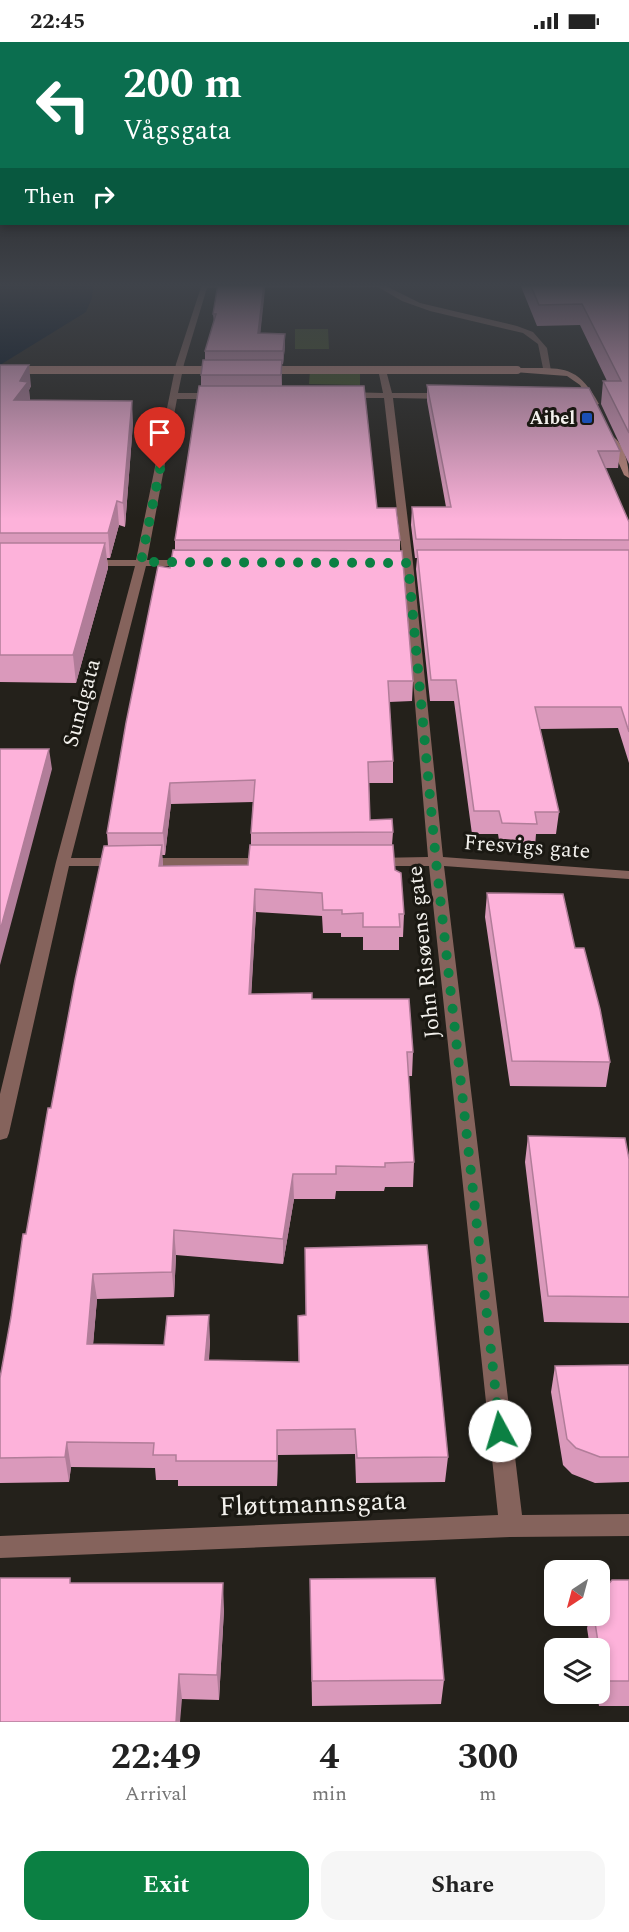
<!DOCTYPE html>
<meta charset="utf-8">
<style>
body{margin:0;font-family:Spectral,serif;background:#f6f6f6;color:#222;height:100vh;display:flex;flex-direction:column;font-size:22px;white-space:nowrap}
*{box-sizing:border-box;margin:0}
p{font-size:20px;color:#767676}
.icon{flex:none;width:33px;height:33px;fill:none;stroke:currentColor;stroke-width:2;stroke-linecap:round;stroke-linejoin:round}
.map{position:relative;height:1680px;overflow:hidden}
.sheet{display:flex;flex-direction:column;background:#fff;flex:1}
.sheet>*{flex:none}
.hud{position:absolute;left:0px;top:0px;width:630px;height:183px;box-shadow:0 3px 9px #0003;background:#0b6e4f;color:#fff;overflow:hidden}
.needle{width:39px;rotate:216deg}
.buttons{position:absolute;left:544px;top:1518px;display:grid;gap:12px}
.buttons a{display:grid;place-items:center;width:66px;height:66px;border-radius:12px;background:#fff;box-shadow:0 3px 9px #0003;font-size:30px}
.pin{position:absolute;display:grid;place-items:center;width:51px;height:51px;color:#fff;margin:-62px -26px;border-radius:50% 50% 50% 0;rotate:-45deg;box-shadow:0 0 6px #0007}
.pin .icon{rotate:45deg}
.me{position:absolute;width:66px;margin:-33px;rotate:354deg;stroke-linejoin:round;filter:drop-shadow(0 0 4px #0008)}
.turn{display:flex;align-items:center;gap:21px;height:126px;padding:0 24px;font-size:27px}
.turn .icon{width:78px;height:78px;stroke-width:2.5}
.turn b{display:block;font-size:42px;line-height:51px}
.then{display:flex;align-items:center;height:57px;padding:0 24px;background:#0003;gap:12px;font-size:22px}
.eta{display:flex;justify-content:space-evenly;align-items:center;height:102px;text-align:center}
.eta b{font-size:36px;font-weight:700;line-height:42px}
.cta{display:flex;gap:12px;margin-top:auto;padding:12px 24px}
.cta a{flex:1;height:69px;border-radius:18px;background:#0b8043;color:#fff;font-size:24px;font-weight:700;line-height:69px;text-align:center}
.cta a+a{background:#f6f6f6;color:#222}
.status{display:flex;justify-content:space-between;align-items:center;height:42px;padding:0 30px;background:#fff;direction:ltr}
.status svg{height:16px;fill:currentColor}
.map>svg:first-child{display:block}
.green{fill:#414f21}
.water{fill:#011020}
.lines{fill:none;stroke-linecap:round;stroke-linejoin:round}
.street{fill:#85635c;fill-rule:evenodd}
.secondary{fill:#be887d;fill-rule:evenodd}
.secondary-bridge{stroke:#be887d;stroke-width:8}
.wall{fill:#da99bb;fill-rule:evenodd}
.shaded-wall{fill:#b17d99}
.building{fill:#fdb2da;stroke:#b17d99;stroke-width:1.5}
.route{stroke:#0b8043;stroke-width:10;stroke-dasharray:0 18}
.transit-dot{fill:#1a4fb4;stroke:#1a1812;stroke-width:2}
.labels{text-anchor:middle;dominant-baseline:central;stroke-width:6;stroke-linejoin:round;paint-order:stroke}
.far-poi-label{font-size:18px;font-weight:bold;fill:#f3f1ed;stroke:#1a1812;text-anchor:end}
.street-label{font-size:22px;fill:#f3f1ed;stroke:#1a1812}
.near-street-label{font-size:27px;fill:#f3f1ed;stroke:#1a1812}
</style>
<div class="status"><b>22:45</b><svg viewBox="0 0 49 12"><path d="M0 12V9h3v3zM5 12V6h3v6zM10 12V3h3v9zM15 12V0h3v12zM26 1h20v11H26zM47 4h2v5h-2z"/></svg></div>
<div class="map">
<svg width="629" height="1680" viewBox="0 0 629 1680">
<rect width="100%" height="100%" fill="#24211b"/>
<!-- green -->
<path class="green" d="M295 287H328L329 307H295Z
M310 329H360V343L309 342Z"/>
<!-- water -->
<path class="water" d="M0 242H93L92 256 86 270 0 323Z"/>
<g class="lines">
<!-- street -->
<path class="street" d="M202 242H382L420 261 517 284 533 290 547 306 551 329 544 331 538 302 523 291 430 269 402 259 378 245 207 246 184 322 178 351H216L220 354 216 357H177L147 518H192L197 521 192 524H146L71 816H119L126 820 119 824H69L9 1091 7 1096 0 1098V1052L56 820 135 524H87L82 521 87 518H136L176 322Z
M383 330 387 332 392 351H447L451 354 447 357 393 356 413 521 443 815 629 829V837L444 824 522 1473 629 1472V1494L511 1495 0 1516V1494L498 1473 429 824H374L367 820 374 816 428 815 403 521 384 356H345L341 353 345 350 383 351 379 332Z
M143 816H266L273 820 266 824 138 823 136 820Z"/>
<!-- secondary -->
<path class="secondary" d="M517 326C560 327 576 320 599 362L592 364 580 343 567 334 514 330V326Z
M612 394C624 401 629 423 629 436L624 433 608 397Z"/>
<!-- secondary-bridge -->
<path class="secondary-bridge" d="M0 328H222
M264 328H517"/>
</g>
<!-- wall -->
<path class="wall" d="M218 242H265L260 291 285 292V304L283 322H282V344L377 466 400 498V509L413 639 412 659 389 660 393 719V741H369L370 778 393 790 392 803 395 828 404 872 403 895H399V908H363V895H341V891H323L322 874 256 870 251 952 312 957 413 1010 412 1034H408L414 1120 413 1145H385L384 1149H336L335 1157H294L283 1222 176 1213 174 1255 97 1257 93 1302 164 1303 210 1298 209 1318 448 1415 445 1440 356 1441 355 1412 278 1413 277 1444H178V1438H156L155 1426 71 1425 69 1440 0 1441V1336L26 1192 51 1066 108 804 107 791 175 508V498L201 344V333L205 318V309L214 280 213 272ZM253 760 251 791V803L248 823 163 824 162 813H165L171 762Z
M520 242H627L629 246V422L601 362 603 339H607L580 283 537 284Z
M0 323 31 344 29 348 30 358 133 381 125 485 119 483 110 516H107L108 526 76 641 0 640Z
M427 343 620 409 618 426H605L629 480V721L618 686 540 687 559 770 556 792H536L535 805 500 804 498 792H472L454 659H430L416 527 417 516H415L411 483 412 465H446L427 359Z
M487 851 575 906 610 1020 606 1045 510 1044 485 875Z
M528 1094 629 1117V1281L544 1280 525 1120Z
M629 1323V1440L595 1441 572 1432 563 1423 551 1350 555 1324Z
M310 1537 444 1638 441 1662 312 1664Z
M629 1538V1664H599L597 1652H600V1606H590L587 1586 590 1574H600Z
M71 1541 224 1567 219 1658 182 1657Z"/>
<!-- shaded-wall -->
<path class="shaded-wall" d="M264 242 265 248 259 304 258 291Z
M285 292V304L283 322V309Z
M282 318V334L281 349V333Z
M29 323 31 344 29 348 30 361 14 358 20 339Z
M132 359 133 381 125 485 123 461Z
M117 459 119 483 110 516 108 491Z
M105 501 108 526 76 641 73 613Z
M49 707 52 727 0 923V889Z
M170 741 171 762 165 813 163 791Z
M162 803 163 826 159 824Z
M255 847 256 870 250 976 249 952Z
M293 1132 294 1157 283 1222V1197Z
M174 1188 176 1213 174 1255 172 1230Z
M93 1232 97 1257 91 1327 87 1302Z
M209 1273 210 1298 207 1344 205 1318Z
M277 1388 278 1413 277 1444Z
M67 1400 71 1425 69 1440 65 1415Z
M223 1541 224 1567 219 1658 217 1633Z
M179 1632 182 1657 180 1680H176Z"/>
<!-- building -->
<path class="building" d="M218 242H264L258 291 285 292 283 309H205L216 272H213Z
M530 242H627L629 246V391L603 339H621L582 262 539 263Z
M203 318H282L281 333H201Z
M0 323H29L20 339 28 340 14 358 132 359 123 461 117 459 108 491H0Z
M427 343 589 346 620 409H598L629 480V498L416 497 412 465H451Z
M199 344H364L377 466H396L400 498H175Z
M0 501H105L73 613H0Z
M173 508 402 509 413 639H388L393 719 368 720 370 778 392 777 393 790 251 791 255 738 170 741 163 791H107L126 681 158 524 170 526Z
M417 508H629V690L621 665H535L559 770H535L537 782 502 781 499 769H474L456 638H431Z
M0 707H49L0 889Z
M162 803 159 824 248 823 250 803H393L395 828 401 831 404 872H399L400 885H363V871L342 872V868H323L322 851 255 847 249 952 312 951V957H409L413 1010H407L414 1120 385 1121V1125L336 1124V1132H293L283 1197 174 1188 172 1230 93 1232 87 1302 164 1303 167 1274 209 1273 205 1318 299 1320 298 1274 306 1273 305 1206 427 1203 448 1415 357 1416 355 1387 277 1388V1419H176V1413H153L154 1401 67 1400 65 1415 0 1416V1336L11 1275 23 1192H26L48 1066H51L75 938 104 804Z
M487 851 563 852 575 906H584L600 967 610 1020 512 1019Z
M528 1094 625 1096 629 1117V1255L548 1254Z
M629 1323V1415H600L576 1406 567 1397 555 1324Z
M0 1536H70V1541H223L217 1633 179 1632 176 1680H0Z
M435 1536 444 1638 312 1639 310 1537Z
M612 1538H629V1639H604L594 1574H600V1552Z"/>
<!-- sky -->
<linearGradient id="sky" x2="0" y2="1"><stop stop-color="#14120f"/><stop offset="0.51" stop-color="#3f434a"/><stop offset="1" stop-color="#3f434a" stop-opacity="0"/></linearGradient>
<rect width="629" height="477" fill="url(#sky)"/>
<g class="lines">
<!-- route -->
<path class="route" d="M160 427 141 520 408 521 436 819 500 1389"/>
</g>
<!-- markers -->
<rect class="transit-dot" x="581" y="370" width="12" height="12" rx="3"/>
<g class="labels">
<!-- far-poi labels -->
<g class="far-poi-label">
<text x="575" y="376">Aibel</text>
</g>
<!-- street labels -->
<g class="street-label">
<text transform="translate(82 661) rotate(-75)">Sundgata</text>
<text transform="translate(527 805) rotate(4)">Fresvigs gate</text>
<text transform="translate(424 910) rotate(-96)">John Risøens gate</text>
</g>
<!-- near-street labels -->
<g class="near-street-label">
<text transform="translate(313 1462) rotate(-2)">Fløttmannsgata</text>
</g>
</g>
</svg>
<div class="buttons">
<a><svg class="needle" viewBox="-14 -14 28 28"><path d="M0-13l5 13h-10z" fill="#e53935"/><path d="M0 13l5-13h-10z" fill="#767676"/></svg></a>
<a><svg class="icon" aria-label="layers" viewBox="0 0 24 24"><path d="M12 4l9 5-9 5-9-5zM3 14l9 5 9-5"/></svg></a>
</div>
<div class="pin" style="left:160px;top:427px;background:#d93025"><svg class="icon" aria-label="arrive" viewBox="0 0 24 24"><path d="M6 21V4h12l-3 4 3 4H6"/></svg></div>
<svg class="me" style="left:500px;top:1389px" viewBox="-20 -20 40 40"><circle r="19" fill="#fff"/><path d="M0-13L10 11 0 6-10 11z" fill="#0b8043"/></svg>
<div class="hud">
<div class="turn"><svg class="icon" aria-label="left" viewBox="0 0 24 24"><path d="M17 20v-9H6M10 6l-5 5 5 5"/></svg><div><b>200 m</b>Vågsgata</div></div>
<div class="then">Then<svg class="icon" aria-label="right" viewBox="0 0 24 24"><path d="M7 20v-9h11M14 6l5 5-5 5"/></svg></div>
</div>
</div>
<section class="sheet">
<div class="eta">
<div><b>22:49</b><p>Arrival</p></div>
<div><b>4</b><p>min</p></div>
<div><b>300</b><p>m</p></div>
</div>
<div class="cta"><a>Exit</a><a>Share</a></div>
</section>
